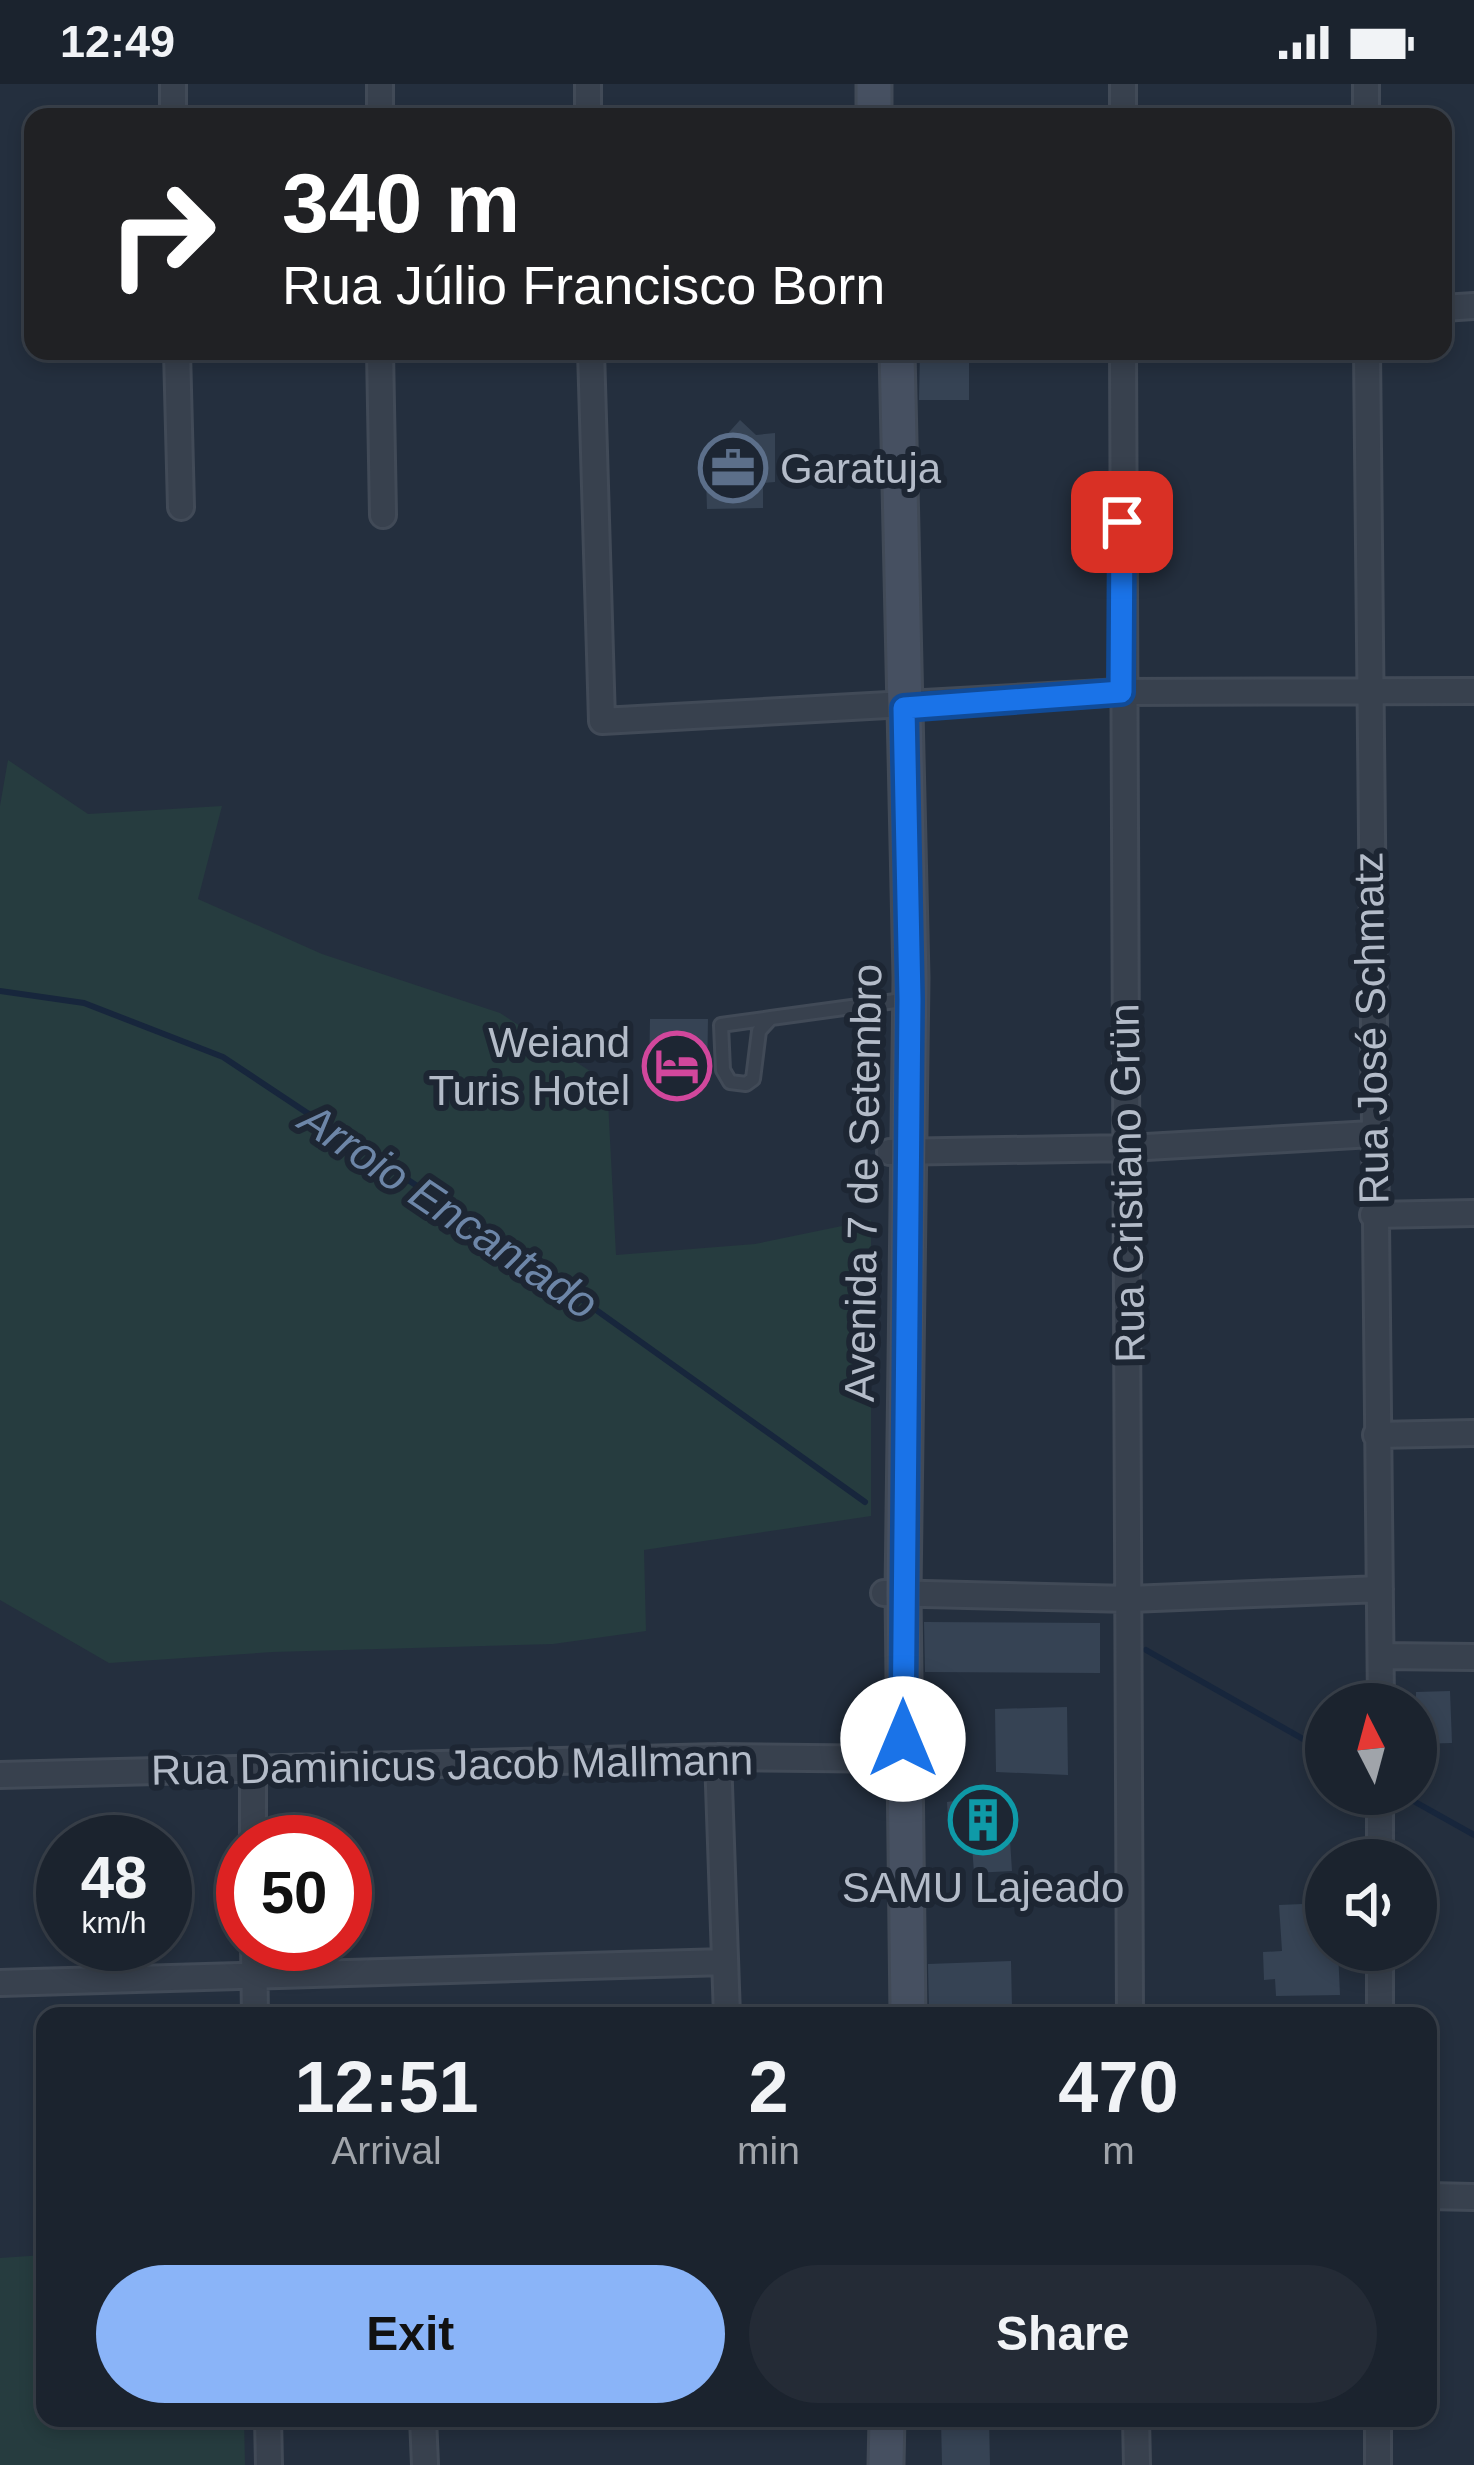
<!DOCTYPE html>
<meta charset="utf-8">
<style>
body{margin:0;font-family:Arial,sans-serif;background:#242b36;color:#f1f3f6;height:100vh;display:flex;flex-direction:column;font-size:45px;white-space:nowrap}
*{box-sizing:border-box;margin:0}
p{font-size:39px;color:#a0a4aa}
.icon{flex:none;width:66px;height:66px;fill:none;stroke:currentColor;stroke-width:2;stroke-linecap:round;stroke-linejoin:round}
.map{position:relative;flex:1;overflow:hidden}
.panel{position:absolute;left:36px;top:1923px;width:1401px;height:420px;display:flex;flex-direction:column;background:#1b232e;border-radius:24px;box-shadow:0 6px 18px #0003,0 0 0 3px #39404a}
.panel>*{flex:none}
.banner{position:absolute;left:24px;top:24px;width:1428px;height:252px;border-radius:24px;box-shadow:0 6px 18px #0003,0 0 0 3px #39404a;background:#202124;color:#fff;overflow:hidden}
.needle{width:78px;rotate:354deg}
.tools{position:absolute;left:1305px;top:1599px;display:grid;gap:24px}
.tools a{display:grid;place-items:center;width:132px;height:132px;border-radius:50%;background:#1b232e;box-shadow:0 6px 18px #0003,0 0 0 3px #39404a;font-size:60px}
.speed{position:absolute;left:36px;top:1731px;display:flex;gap:24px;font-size:60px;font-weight:700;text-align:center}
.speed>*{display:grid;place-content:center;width:156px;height:156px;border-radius:50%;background:#1b232e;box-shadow:0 6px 18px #0003,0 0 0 3px #39404a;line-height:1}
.speed small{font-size:30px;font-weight:400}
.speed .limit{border:18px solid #d22;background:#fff;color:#111}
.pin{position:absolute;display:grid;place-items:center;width:102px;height:102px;color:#fff;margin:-51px;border-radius:24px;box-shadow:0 6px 18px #0006}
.me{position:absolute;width:132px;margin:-66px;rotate:0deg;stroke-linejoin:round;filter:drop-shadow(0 0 9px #0008)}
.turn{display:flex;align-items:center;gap:42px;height:252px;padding:0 60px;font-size:54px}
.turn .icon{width:156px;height:156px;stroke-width:2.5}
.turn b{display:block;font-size:84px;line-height:102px}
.eta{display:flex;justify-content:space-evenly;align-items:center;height:204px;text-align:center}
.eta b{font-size:72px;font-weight:800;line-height:84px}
.button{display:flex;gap:24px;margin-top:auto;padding:24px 60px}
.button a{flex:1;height:138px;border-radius:72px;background:#8ab4f8;color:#111;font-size:48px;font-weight:800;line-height:138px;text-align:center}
.button a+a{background:#242b36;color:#f1f3f6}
.status{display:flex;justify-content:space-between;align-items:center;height:84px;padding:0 60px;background:#1b232e;direction:ltr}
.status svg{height:33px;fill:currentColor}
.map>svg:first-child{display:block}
.green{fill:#263c3f}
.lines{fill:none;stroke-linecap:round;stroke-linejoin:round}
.stream{stroke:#17263c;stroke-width:6}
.building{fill:#364354}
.service-casing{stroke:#414a57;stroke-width:18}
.minor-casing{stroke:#414a57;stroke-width:30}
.secondary-casing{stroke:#414a57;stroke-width:39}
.service{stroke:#38414e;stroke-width:12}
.minor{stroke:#38414e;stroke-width:24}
.secondary{stroke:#465061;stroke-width:33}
.route-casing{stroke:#114b97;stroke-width:30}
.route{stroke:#1a73e8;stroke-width:21}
.labels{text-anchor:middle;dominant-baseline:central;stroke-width:12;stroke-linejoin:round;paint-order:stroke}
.poi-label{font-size:42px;fill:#b4bcc9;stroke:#1d2633;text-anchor:start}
.street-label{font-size:42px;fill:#b4bcc9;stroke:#1d2633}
.water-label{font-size:45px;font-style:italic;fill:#6d86a8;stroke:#1d2633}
</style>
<div class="status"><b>12:49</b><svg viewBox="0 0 49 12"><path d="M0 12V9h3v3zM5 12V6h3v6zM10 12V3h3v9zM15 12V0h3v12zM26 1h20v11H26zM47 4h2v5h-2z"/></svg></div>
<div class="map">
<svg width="1474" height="2381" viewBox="0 0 1474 2381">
<rect width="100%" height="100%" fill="#242f3e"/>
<!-- green -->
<path class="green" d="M8 676 88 730 222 722 198 815 322 870 500 929 607 998 616 1171 755 1160 871 1136V1432L644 1466 646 1547 553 1560 273 1568 109 1579 0 1516V722Z
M45 2171V2334H244L245 2381H0V2174Z"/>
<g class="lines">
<!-- stream -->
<path class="stream" d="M0 907 84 919 223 973 494 1153 865 1418
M1146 1566 1326 1668
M1401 1710 1474 1751"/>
</g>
<!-- building -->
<path class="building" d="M920 267H969V316H919Z
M740 336 756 351 775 349V398L763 399V424L707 425 706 394 744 392 714 365Z
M650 935H708L707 995H649Z
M924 1538 1100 1539V1589L925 1588Z
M1450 1607 1452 1659 1416 1660V1608Z
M1067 1623 1068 1691 996 1688 995 1625Z
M1007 1709 1012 1787 974 1789 972 1761 959 1762 957 1735 948 1736 947 1718Z
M1326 1819V1866H1338L1340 1911 1276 1912 1275 1895 1264 1896 1263 1868 1282 1867 1279 1821Z
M1011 1877 1012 1924 929 1928 928 1880Z
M989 2335 990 2381H942L941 2336Z"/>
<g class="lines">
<defs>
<path id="service" d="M771 934 721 941 723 986 730 998 746 1000 753 995 759 947 771 934 910 915"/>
<path id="minor" d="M173 0V33
M588 0V33
M1123 0V33
M1366 0V33
M380 33V0
M1443 224 1474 222
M177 267 181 423
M380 267 383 431
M591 267 602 637 1121 608 1474 607
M1123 267 1130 1932
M1367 267 1381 1620
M890 1068 1129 1064 1372 1050
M1373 1131 1474 1129
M1376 1351 1474 1349
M884 1509 1130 1515 1380 1505
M1381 1572 1474 1573
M718 1673 727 1932
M253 1686V1758
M0 1691 718 1673 903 1675
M1380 1776V1710
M254 1860 255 1932
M0 1899 725 1878
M1380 1932V1866
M1428 2112 1474 2113
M268 2334 269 2381
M423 2334 425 2381
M1136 2334 1137 2381
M1378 2334V2381"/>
<path id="secondary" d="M874 0V33
M897 267 911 894 903 1509 908 1932
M886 2381 887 2334"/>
</defs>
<!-- service casing -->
<use href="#service" class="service-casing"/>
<!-- minor casing -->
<use href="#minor" class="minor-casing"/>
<!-- secondary casing -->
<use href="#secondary" class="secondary-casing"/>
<!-- service -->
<use href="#service" class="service"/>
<!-- minor -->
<use href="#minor" class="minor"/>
<!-- secondary -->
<use href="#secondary" class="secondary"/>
</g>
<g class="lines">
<defs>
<path id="route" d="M903 1655 910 915 904 624 1121 608 1122 438"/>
</defs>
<!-- route casing -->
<use href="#route" class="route-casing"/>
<!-- route -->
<use href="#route" class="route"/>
</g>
<!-- icons -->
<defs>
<symbol id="office-ring" viewBox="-11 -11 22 22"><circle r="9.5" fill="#1d2633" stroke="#5c6f8a" stroke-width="1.5"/><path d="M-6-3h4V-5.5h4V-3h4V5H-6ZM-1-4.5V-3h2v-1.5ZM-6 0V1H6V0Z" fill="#5c6f8a"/></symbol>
<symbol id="hotel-ring" viewBox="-11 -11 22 22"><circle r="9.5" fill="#1d2633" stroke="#d1479c" stroke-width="1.5"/><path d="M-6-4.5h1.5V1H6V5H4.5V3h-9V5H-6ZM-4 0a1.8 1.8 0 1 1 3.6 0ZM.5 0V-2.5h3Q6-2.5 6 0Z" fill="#d1479c"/></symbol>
<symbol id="building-ring" viewBox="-11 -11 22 22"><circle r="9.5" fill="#1d2633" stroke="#0f9aa8" stroke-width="1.5"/><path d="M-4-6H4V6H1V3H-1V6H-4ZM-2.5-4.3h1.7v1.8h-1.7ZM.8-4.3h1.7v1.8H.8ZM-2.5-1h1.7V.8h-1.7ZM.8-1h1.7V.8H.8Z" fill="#0f9aa8"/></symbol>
</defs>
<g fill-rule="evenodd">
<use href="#office-ring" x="695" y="346" width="76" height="76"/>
<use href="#hotel-ring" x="639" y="944" width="76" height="76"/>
<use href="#building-ring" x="945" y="1698" width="76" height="76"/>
</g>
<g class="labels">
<!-- poi labels -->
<g class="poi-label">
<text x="780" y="384">Garatuja</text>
<text x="630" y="958" text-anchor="end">Weiand<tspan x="630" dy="48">Turis Hotel</tspan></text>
<text x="983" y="1803" text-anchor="middle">SAMU Lajeado</text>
</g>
<!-- street labels -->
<g class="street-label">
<text transform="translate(1371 944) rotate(-91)">Rua José Schmatz</text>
<text transform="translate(863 1099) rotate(-89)">Avenida 7 de Setembro</text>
<text transform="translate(1127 1099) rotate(-91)">Rua Cristiano Grün</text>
<text transform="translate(452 1681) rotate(-1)">Rua Daminicus Jacob Mallmann</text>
</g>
<!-- water labels -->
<g class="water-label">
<text transform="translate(449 1127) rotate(34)">Arroio Encantado</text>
</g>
</g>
</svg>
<div class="tools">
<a><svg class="needle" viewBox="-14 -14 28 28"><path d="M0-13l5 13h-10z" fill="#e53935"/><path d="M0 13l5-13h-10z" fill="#a0a4aa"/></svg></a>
<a><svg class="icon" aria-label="sound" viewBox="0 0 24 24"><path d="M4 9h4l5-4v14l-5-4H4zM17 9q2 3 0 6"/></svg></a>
</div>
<div class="speed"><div>48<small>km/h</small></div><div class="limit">50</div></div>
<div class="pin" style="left:1122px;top:438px;background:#d93025"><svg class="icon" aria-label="arrive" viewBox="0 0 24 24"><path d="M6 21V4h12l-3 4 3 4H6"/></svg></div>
<svg class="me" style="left:903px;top:1655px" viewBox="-20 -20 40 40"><circle r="19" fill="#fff"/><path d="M0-13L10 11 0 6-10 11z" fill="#1a73e8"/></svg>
<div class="banner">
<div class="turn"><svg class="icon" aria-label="right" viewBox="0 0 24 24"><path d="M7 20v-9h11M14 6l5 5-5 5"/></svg><div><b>340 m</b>Rua Júlio Francisco Born</div></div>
</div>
<section class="panel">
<div class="eta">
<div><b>12:51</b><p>Arrival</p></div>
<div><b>2</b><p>min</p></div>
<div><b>470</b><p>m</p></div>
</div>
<div class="button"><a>Exit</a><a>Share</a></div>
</section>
</div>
